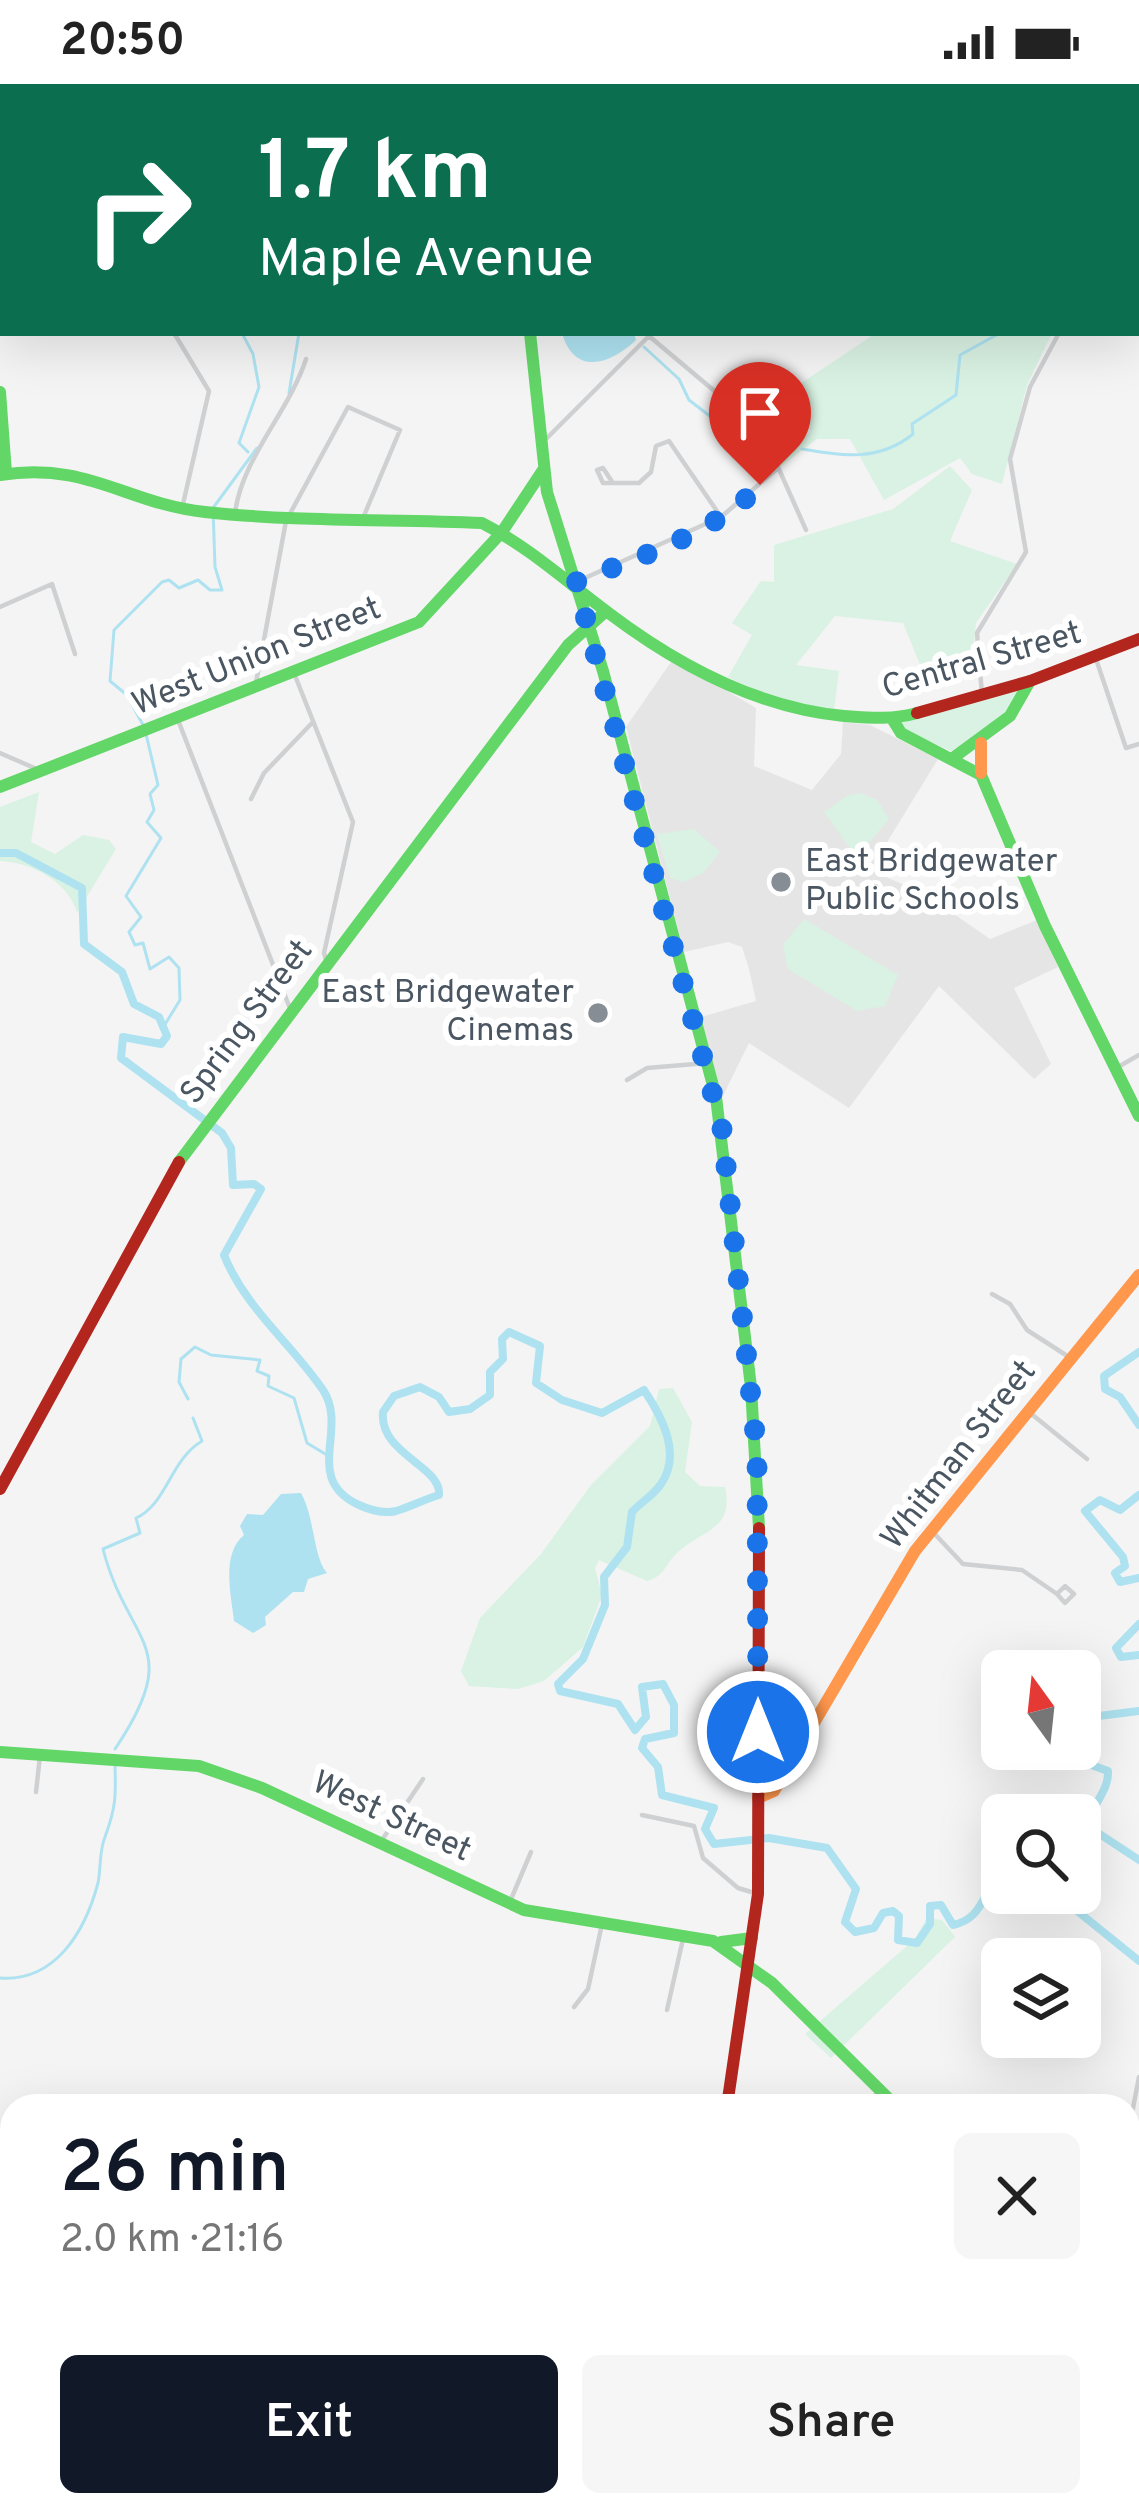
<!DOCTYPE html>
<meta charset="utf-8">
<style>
body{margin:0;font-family:Overpass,sans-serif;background:#f6f6f6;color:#222;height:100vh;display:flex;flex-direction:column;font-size:45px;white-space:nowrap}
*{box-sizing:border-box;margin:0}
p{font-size:39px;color:#767676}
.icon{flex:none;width:66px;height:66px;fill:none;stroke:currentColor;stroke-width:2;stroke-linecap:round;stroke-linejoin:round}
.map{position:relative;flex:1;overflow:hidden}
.details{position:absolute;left:0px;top:2010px;width:1140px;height:423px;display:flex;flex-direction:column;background:#fff;border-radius:36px 36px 0 0;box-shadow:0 12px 48px #0002}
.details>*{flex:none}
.top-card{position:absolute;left:0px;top:0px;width:1140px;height:252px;box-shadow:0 12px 48px #0002;background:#0b6e4f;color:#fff;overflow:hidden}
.needle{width:78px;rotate:345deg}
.fabs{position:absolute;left:981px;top:1566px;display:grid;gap:24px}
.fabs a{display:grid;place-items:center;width:120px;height:120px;border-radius:18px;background:#fff;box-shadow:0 12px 48px #0002;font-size:60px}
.pin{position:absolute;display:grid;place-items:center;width:102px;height:102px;color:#fff;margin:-123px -51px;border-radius:50% 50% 50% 0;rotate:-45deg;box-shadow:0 0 12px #0007}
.pin .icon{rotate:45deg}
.me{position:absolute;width:132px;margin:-66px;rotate:0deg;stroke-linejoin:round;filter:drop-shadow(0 0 9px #0008)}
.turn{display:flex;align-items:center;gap:42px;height:252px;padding:0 60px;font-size:54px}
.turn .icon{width:156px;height:156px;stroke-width:2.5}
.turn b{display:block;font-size:84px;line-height:102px}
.round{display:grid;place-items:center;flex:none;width:126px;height:126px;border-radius:18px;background:#f6f6f6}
.head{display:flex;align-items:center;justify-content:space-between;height:204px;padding:0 60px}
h1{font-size:72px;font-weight:600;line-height:90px;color:#111827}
.primary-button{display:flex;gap:24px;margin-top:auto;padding:24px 60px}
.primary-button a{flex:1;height:138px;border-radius:18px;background:#111827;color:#fff;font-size:48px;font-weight:600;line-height:138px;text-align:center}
.primary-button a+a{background:#f6f6f6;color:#222}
.status{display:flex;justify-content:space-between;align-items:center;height:84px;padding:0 60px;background:#fff;direction:ltr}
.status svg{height:33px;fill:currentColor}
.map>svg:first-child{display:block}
.education{fill:#e6e5e6}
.green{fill:#d9f2e3}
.water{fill:#aee2f0}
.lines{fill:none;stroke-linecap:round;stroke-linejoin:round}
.stream{stroke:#aee2f0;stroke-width:3}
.river{stroke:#aee2f0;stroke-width:8}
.street{stroke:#ced0d2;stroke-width:4.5}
.fast{stroke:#63d668;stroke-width:12}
.slow{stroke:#ff974d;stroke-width:12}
.jam{stroke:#b3261e;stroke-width:12}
.route{stroke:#1a73e8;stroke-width:21;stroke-dasharray:0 37.8}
.poi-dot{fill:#868d94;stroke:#fff;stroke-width:4.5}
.labels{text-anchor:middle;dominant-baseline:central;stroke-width:12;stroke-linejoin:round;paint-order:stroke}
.street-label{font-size:33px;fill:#4a5661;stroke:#fff}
.poi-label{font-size:33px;fill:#4a5661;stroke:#fff;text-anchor:start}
</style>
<div class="status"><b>20:50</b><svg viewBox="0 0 49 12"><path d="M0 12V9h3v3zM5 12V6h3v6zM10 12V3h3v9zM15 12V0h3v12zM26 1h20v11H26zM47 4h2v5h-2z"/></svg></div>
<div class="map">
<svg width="1139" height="2432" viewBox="0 0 1139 2432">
<rect width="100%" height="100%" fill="#f4f4f4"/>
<!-- education -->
<path class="education" d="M673 575 756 624 754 682 812 706 841 670 843 638 870 641 938 675 870 786 925 810 990 855 1037 836 1058 883 1014 904 1051 980 1034 995 939 902 849 1024 749 959 722 1014 701 933 756 917 749 885 742 863 728 858 684 868 626 643Z"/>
<!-- green -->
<path class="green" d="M876 249H1052L1027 301 1002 400 972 390 960 374 884 416 850 355H817L780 383 778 376 810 348 800 300Z
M950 382 972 406 950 457 1017 480 976 539 972 577 923 588 903 539 835 532 796 581 839 587 834 626 781 618 728 593 752 551 732 539 761 497 774 498V461L893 425Z
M1019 603 1024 610 977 659 956 669 901 645 902 637Z
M39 708 31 758 55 770 83 751 109 756 116 765 77 829C69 798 31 778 0 777V723Z
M861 709 877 716 889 735 862 767H852L824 728 847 712Z
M694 745 720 768 703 789 683 798 670 794 657 750Z
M804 835 898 891 885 922 857 927 788 885 783 861Z
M673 1304 692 1338 685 1388 700 1402 725 1403C735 1448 699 1446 676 1470 664 1482 665 1492 647 1497L599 1476 595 1484 602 1511 583 1563 544 1597 518 1605 469 1602 461 1587 480 1534 541 1470 591 1401 650 1342 659 1305Z
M927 1834 942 1836 955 1853 831 1974 805 1950 914 1856Z"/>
<!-- water -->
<path class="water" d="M562 249H634L636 256C610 281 574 292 562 249Z
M301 1409C315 1434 313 1473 327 1489L308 1495 304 1508H293L265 1533 266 1541 253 1549 234 1537C231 1510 221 1470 244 1451L240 1442 247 1430 263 1431 281 1410Z"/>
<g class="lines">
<!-- stream -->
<path class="stream" d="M29 0 30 3
M1137 209H1139
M242 249 253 270 259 303 239 359 248 368
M644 263 679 295 689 316 724 343 733 372 747 376
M289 309 299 249
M802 365C841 372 879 378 913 350L912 340 956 311 960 271 1000 249
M143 641 127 611 110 597 114 546 162 498 169 496 179 504 198 496 210 506H222L215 483 213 424 257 364
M146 650 158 701 150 710 154 726 147 738 161 754 126 812 141 833 129 848 135 861 143 859 150 885 169 873 179 884 180 916 164 942
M188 1315 179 1298 181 1275 195 1263 211 1271 260 1276 257 1287 269 1292 268 1302 294 1314 307 1359 327 1371
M115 1665C186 1560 128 1562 103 1465L140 1449 136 1434C167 1420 170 1376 202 1357L193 1334
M0 1894C55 1898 85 1848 98 1799 101 1785 99 1767 105 1753 116 1723 116 1713 115 1680"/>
<!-- river -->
<path class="river" d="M0 769H16L82 804 84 860 122 888 134 920 159 933 167 952 161 960 123 953 121 974 222 1049 231 1064 233 1101 254 1100 261 1105 224 1171C245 1224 292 1260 323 1306 349 1345 302 1395 359 1421 370 1426 384 1430 396 1427 410 1423 425 1415 439 1411 442 1382 379 1370 383 1328L394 1312 420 1303 439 1313 449 1328 470 1325 490 1311V1288L503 1275 502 1255 509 1248 540 1262 536 1299 562 1316 602 1329 644 1306C662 1333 682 1370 661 1400 653 1412 641 1418 632 1428L627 1463 604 1493 605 1521 583 1575 558 1600 560 1607 618 1620 635 1646 646 1633 642 1603 663 1600 674 1621V1649L645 1655 642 1664 658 1683 662 1711 714 1724 705 1745 714 1760 769 1754 827 1764 856 1805 845 1838 855 1848 874 1844 883 1829 893 1827 899 1832 898 1856 917 1859 930 1840V1822L941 1821 953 1841C971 1837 978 1827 986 1811L1002 1807
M1139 1268 1104 1292 1105 1305 1120 1313 1139 1341
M1139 1411 1120 1426 1100 1416 1085 1427 1123 1473 1125 1482 1115 1489 1120 1498 1139 1494
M1139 1540 1116 1564 1121 1573 1139 1571
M1080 1641 1091 1633 1139 1627
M1079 1665 1089 1680 1108 1687C1109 1709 1089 1722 1089 1743L1139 1776
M1008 1809H1030
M1055 1809 1139 1877"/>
<!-- street -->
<path class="street" d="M484 0 486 3
M385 3 388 0
M586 3V0
M867 3 870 0
M1137 12H1139
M1137 77H1139
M0 155H3
M174 249 209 307 183 420
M649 252 762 347 806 446
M541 360 652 249
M613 399 603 384 597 386 603 399H639L651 388 656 362 669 357 721 433
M235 429C242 374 289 328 306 275
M576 498 721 433 778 384
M0 523 52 500 75 570
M1096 575 1126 664 1139 660
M294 589 353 738 324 869 327 879
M255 604 286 437 348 323 400 346 363 434
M982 611 977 549 1026 468 1010 375 1030 303 1059 249
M178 636 291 927
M0 669 39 686
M251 715 264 689 312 639
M1118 983 1139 971
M627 996 647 984 707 979
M992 1210 1010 1220 1027 1246 1072 1275
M1029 1328 1087 1375
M931 1446 963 1480 1022 1486 1057 1510 1065 1502 1074 1510 1065 1519 1057 1510
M36 1708 40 1672
M642 1731 694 1742 703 1774 738 1804 758 1810
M380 1759 423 1695
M509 1820 531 1768
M574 1923 588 1905 602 1840
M667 1926 683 1855
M588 2022 604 2017 621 2022
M866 2022 878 2008
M1129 2049 1139 2059
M1128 2050 1139 1993
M0 2364 12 2371
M0 2380 12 2373
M279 2421 285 2432
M1067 2432 1068 2421
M1135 2432 1139 2394"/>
<!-- fast -->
<path class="fast" d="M506 0 507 3
M530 249 547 408 603 587 716 1013 751 1303 759 1444
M0 308 6 389
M0 391C88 377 127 420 205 428 296 438 391 435 482 439 529 463 568 499 610 530 679 582 759 624 844 632 871 634 892 636 917 629
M893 636 901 649 981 691 1045 842 1139 1032
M953 674 1010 632 1030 597
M0 703 419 538 502 448 543 386
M179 1078 568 561 605 528
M0 1668 199 1682 262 1704 524 1826 713 1857 772 1899 896 2022
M721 1858 752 1854
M1128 2228 1139 2245"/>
<!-- slow -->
<path class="slow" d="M981 659V689
M758 1714 774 1707 915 1467 1139 1191"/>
<!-- jam -->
<path class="jam" d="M917 629 1030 597 1139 555
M0 1405 179 1078
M727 2022 758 1810 759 1444
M652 2432 654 2421"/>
</g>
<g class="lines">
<!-- route -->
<path class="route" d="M758 1648 757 1368 722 1045 576 498C638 473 713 451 760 401"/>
</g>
<!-- markers -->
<g class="poi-dot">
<circle cx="781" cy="798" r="12"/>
<circle cx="598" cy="929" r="12"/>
</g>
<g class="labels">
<!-- street labels -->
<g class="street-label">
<text transform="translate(257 574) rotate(-22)">West Union Street</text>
<text transform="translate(982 578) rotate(-16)">Central Street</text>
<text transform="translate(248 939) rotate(-53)">Spring Street</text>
<text transform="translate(960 1372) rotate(-52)">Whitman Street</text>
<text transform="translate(391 1734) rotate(25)">West Street</text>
</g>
<!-- poi labels -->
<g class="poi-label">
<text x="805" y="779">East Bridgewater<tspan x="805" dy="38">Public Schools</tspan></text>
<text x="574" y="910" text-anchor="end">East Bridgewater<tspan x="574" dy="38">Cinemas</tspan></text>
</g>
</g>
</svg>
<div class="fabs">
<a><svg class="needle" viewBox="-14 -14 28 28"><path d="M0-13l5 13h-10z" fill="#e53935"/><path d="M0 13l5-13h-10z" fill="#767676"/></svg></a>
<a><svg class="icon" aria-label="search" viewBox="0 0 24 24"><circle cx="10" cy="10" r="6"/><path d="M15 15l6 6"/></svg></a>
<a><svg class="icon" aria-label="layers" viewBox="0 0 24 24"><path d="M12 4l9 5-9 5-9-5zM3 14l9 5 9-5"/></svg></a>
</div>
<div class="pin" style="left:760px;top:401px;background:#d93025"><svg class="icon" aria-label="arrive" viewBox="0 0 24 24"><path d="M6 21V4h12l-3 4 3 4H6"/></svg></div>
<svg class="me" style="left:758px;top:1648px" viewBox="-20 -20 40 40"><circle r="17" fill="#1a73e8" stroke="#fff" stroke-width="3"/><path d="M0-11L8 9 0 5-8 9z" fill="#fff"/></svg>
<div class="top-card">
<div class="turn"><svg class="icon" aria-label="right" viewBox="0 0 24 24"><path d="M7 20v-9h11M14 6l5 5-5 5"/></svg><div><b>1.7 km</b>Maple Avenue</div></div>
</div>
<section class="details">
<div class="head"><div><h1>26 min</h1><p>2.0 km · 21:16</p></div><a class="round"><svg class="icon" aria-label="close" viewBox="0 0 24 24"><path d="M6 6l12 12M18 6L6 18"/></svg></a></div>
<div class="primary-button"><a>Exit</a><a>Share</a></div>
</section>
</div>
